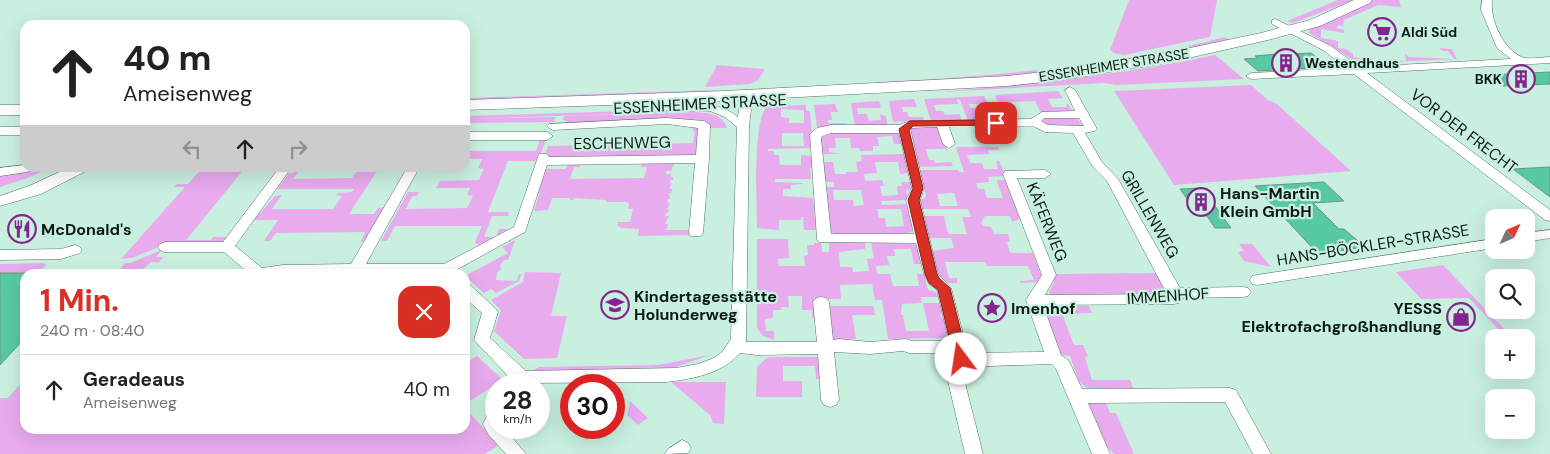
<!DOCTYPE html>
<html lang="de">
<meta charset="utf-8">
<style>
body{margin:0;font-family:"DM Sans",sans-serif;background:#f2f2f2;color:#222;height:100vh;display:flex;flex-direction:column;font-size:19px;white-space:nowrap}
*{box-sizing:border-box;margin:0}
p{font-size:16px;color:#767676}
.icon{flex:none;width:28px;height:28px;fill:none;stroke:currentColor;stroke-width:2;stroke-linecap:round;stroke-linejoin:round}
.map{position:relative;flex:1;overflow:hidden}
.drawer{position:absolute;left:20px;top:269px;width:450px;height:165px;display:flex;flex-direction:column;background:#fff;border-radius:15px;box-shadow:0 5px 20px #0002}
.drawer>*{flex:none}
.banner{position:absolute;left:20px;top:20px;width:450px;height:152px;border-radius:15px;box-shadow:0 5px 20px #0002;background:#fff;color:#222;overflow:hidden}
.needle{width:32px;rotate:46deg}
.controls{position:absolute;left:1485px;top:209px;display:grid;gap:10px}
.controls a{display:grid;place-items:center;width:50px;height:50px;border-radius:10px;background:#fff;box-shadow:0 5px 20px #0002;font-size:25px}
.speed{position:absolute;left:485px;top:374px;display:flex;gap:10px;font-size:25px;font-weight:700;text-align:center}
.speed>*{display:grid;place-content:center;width:65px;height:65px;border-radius:50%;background:#fff;box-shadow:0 5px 20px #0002;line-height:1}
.speed small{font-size:12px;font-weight:400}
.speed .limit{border:8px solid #d22;background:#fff;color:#111}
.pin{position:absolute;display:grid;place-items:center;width:42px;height:42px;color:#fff;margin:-21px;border-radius:10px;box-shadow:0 2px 8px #0006}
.me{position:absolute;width:55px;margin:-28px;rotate:346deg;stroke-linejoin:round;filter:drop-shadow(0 0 4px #0008)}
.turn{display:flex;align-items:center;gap:18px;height:105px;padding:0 20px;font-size:22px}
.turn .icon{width:65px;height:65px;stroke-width:2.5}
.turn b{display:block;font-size:35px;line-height:42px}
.lanes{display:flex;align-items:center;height:48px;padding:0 20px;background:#0003;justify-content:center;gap:25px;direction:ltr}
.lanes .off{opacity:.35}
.round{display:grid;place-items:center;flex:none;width:52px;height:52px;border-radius:15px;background:#f2f2f2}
.head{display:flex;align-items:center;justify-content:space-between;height:85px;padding:0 20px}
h1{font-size:30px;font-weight:700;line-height:38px;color:#d93025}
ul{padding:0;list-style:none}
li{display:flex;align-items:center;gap:15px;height:70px;padding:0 20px;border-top:1px solid #e0e0e0}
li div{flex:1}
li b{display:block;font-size:19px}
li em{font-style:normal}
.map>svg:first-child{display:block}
.green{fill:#e8abee;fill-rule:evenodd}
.building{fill:#58caa1;stroke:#709485}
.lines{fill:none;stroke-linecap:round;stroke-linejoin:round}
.minor-casing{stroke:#517466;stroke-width:1}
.tertiary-casing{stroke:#517466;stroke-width:1}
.secondary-casing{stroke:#517466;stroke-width:1}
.minor{fill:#fff;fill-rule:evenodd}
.tertiary{fill:#fff;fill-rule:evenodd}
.secondary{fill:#fff;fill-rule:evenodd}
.route{fill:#d93025;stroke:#8d1f18}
.labels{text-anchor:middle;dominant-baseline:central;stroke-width:4.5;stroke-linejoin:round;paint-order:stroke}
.far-poi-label{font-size:14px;font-weight:bold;fill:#0b1a14;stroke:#c9f0df;text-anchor:start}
.far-street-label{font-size:14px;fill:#0b1a14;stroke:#c9f0df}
.street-label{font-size:16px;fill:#0b1a14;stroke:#c9f0df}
.poi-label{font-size:16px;font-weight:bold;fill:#0b1a14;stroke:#c9f0df;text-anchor:start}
</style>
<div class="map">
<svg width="1550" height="454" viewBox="0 0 1550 454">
<rect width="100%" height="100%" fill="#c9f0df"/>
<!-- green -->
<path class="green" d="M1129 0H1217L1210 37 1124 55 1114 53 1110 50Z
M1338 0H1353L1293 23 1287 21Z
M1372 0H1399L1401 7 1378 5 1344 20 1343 26 1338 25 1336 28 1344 30V33L1321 29V38L1338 41V48L1346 49 1353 54V57L1381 62V59L1406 61 1405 54 1409 57 1454 59 1448 51H1442L1439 48 1452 49 1457 59 1368 63 1355 61 1309 33 1310 27 1349 13Z
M1225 37 1230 40 1184 52 1066 72 879 85 877 82C995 76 1110 67 1225 37Z
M1215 55 1244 79 1116 85 1105 83 940 92C1033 84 1124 74 1215 55Z
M717 65 765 69 758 80 750 84 705 87Z
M1251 85 1268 100 1277 104 1351 171 1174 185 1114 91Z
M717 90 718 94 465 102V98Z
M1058 91 1063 98 1048 99 1052 107H1067L1066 104H1068L1072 111 1041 113 1035 101 1006 102 1015 121H1006L995 95Z
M984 96 988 104H969L970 108H976L979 115H995L998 121H968L960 100 957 99 958 104 934 105 936 111H943L945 115 960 114 961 120 931 121 924 99Z
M914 99 917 107H902L903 112H907L909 117H923L924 120 893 122 889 101Z
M879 101 881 107 879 108H857L858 114H867L869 121 881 120 880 114 886 116 888 127H855L851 103Z
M835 104 838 112H831L832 120H828V123H845L846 127H817L814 105Z
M806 105V110L810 112 813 148 768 149V151H774V155H779L780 165H801V155L813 156V167L810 168 811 179H775V182L803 183V184L791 185V189H783V196L813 198 816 230H804L803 217H801V220H779V230L757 228C757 207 752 116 768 106ZM781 109 804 110V123H789V118L781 117ZM782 133H803L804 146H782Z
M691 109 713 111 465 119V116Z
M696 112C708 113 723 114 727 128H707L705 122 571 124 562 119 565 116Z
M555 117 554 122 465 123V119Z
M1047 117 1076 118 1083 125 1082 126 1050 128 1041 122 1042 119Z
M693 126 700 127 699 155 544 159 548 146 693 143 695 131H693Z
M935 126 939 128 948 152 945 149H926L929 160H934L935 163 951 162 953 166 918 167 909 129 911 127Z
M827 133H896L900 135 902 144H894L892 136 877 137 879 146H873V151H860L859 148H851L850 138H835L836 148H829V152L842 154H821L820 138Z
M540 140H546L538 161H508L488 212H509L508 216H492L484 237H496L499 229H513L480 247 475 242 482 226H395L387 241H381L408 192H419L417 196H412L406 209 467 208 473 196 467 195 470 188H436L440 181 479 180 484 169 478 168 482 159H465V151H536Z
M956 147H998L999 150H988L989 154 967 155 970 163H982L984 169H998L996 161H999L1006 176 988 177 989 182 976 183 978 189H984L987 198H1003L997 182 998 180H1007L1022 218 1012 222 1010 216H985L981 223 984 226 991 227 994 234H1008L1010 241 1007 242 1010 253H1033L1042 278 1038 282 1020 283V281L1034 280 1028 266H987L985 262H945L949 278H957V283H945L939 279 931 251 954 248 951 238H928L923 216H944L947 230H945L947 231 949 234H967L962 217H971L968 209H922L919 200 925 198 926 195 919 170H958L959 172H964ZM954 193 958 206H940L937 194Z
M904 154 909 173 900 174 898 162H875L877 173 864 174 865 181 882 180 884 186H880L882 196 898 195 897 186H902L901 182H911L912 188 906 191 908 200 881 201 882 205 909 204 913 231 904 234 838 235 831 232 824 187H834V182H824L822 162H833L835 174H846V172H858L856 162 862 161 861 155ZM833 190H861L864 205 854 206 853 200H834ZM877 209H901L904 226 886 227 885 218H879Z
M582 162 580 167H574L570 179 644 178 647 167H641L642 162H671V164H674L671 171H666V174H671V177H673V180H670V183H672L669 189H672L671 193H669L670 199H668L667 202 670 203 667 209 669 210 668 213H666L665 216H669L665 224H668L667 228 665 230H693L692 235 638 236 639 229 622 228 617 225 618 222H630L633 209H628L629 204 627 202H606V200L574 198 573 200H570V198H552L548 210 534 211 540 191H535L543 169H566L568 163Z
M36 168H51L27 178 0 187V176Z
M202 168H245L186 240H211L213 237H228L223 243 166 244 132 258 121 259 185 187H174L177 184H188Z
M296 168H301L293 179 352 178 359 168H379L349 214H374L378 208 385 207 367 241 361 242 365 232 276 233 270 241H264L278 220H254L275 196 282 195 272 209H333L342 196 336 195 338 193 352 192 354 189H277L289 173H294Z
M757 239H788L789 258 778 259 779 266H805L804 256 808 255 807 245H814V243H821L822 252H829V243L865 242V249L839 252 840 267H852L853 272 869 271 867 259 874 258 871 242 914 244 918 248 922 264H914L911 249H894L895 256H887L889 265 876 266 877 274H890L893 286H919L917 274H924L928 290 935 292 939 297H921L922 303 902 304 901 315H903L906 331H929L923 303H940L942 314 940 315C944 321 950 328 946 336L942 338 888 339 882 300H875L872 284 840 285 841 299H817L818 317 812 318V310H802V296H788L789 307H782L781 310H773V318L765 319 766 331H774V340L763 336 757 328Z
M515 240 508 260H504L500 265 501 269 497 273 496 280 517 281 519 274H521L519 281 496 293 491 289 484 293 465 276 508 253 502 247Z
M1239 244H1252L1271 267 1244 261 1238 252 1244 251Z
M162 250 156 257H163L159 262H151L138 274H116L125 263H130Z
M44 263 46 265 38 273H0V264Z
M1443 265 1512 337 1494 338 1493 340 1489 336 1504 335 1469 298 1421 299 1396 272Z
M525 272 561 273 551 316H567L557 358 524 359 494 331 501 310 491 300 523 282Z
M1158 273 1167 292 1165 294 1052 296 1049 292 1054 282V274Z
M826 306H873L875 315H852L856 339H829Z
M1053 306H1089L1092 313 1062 314 1074 345H1083L1088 356 1085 357 1092 380H1130L1134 389 1087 388 1079 382 1070 356 1061 355 1045 315 1047 309Z
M710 355 670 369 531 372 539 367 658 365Z
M477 356 503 380 465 404V363Z
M770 357H822L823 379H816L815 366H783V381H802V397H756L757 367 765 359Z
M25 379V402L23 405H25V429H465V408L499 445 485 454H0V398H8Z
M671 382H726L724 424 713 423 710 415Z
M630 401 648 418 638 425 627 415Z
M1105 401 1110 413H1116L1134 454H1114L1098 437 1084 402Z"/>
<!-- building -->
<path class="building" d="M1280 51 1290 54 1311 53 1329 67 1258 71 1244 59 1258 58 1255 56 1277 54Z
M1550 72V84L1503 86 1486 75Z
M1550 167V197L1513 169Z
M1324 182 1344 201 1313 203 1339 229H1344L1365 247 1318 254 1255 186Z
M1202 188 1231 228H1215L1207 216H1199L1180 189Z
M0 273H25V338L0 365Z"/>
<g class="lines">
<defs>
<path id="minor" d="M1482 0H1492C1490 20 1503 49 1522 57 1529 60 1542 57 1550 57V63L1367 73 1550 210V221L1545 220 1354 74 1251 79 1246 76 1251 73 1346 68 1323 50 1272 24V20L1275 19 1331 46 1359 67 1511 59 1497 48 1481 10Z
M1070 87 1075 90 1097 129 1095 131 1085 133 1102 162 1118 179 1180 288 1243 287 1248 288 1251 292 1248 296 1243 297 1182 298 1179 303 1174 304 1043 305 1061 355 1069 361 1082 389 1230 388 1236 390 1271 454H1253L1225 402 1088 403 1110 454H1092L1056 369 1051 364 961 367 983 454H965L944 364 946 360 952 356 951 353H909L903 351 870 354 834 352 839 400 836 405 830 407 824 405 821 400 818 354 757 355 740 353C722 374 692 379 666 382L525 383 511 379 474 340 482 313 465 298V284L470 285 495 308 498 312 490 338 526 371 676 368 698 364 714 358 722 352 731 339 737 127 725 117 710 111 650 110 644 107 650 104C679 104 715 98 738 117L741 95 747 92 753 95 749 126 746 342H817L813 302 816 298 821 297 826 298 829 302 833 340 839 339 870 342 906 339 912 341H949L937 290 929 284 924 274 916 243 819 242 817 239 810 134 817 128 831 125H899L910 121 1031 119 1042 112 1075 111 1065 90ZM1044 118H1079L1084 126 1048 125 1041 121ZM1033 126 1045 132 1073 133 1093 167 1107 181 1167 294 1045 295 1056 275 1017 178H1045L1051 174 1045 170 1005 171 1003 174 1042 275 1026 300 1044 352 968 353 951 288 938 274 920 200 924 188 910 128 937 127 943 144 949 148 955 144 949 127ZM831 133H899L912 188 906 200 914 234H831L821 139 822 136Z
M667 118 704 121 710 125 709 159 703 233 701 236H691L689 233 695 163 547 165 525 232 454 271 456 274H250L224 252H165L160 250 158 247 160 244 165 242H223L279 168H291L235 246 262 268 283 265 351 264 407 168H419L366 264H444L514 227 539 154H547L549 157 696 155 698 128 667 124 553 130 549 128 547 126 549 124Z
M0 127H25V135H0Z
M465 132H547L553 136 547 140H465Z
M25 165V168H33L27 172 0 176V168Z
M1550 230V238L1526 242V233Z
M1494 239V248L1257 285 1252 284 1250 280 1252 276 1257 275Z
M75 245 80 247 82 250 80 253 61 259 0 260V250L61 249Z
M496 408V428H504L526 454H506L488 434 483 424 490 410Z
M682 440 688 443 691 448 688 453 665 454 668 449Z"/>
<path id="tertiary" d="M68 168H88L86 171 41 194 0 206V196L29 186Z"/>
<path id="secondary" d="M1354 0H1372L1370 3 1320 26 1268 40 1166 63 1061 80 1007 86 724 101 465 110V100L724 91 1007 76 1061 70 1166 53 1261 33 1310 20Z
M0 105H25V115H0Z"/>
</defs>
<!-- minor casing -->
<use href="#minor" class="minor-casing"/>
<!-- tertiary casing -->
<use href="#tertiary" class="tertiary-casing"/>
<!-- secondary casing -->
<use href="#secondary" class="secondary-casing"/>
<!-- minor -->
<use href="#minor" class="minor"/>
<!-- tertiary -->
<use href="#tertiary" class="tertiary"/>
<!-- secondary -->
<use href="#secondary" class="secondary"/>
</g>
<!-- route -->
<path class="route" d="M996 120 999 121V125L913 126 909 130 923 188 919 200 937 274 939 278 950 288 968 359 966 362H956L954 359 938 290 929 283 925 274 908 200 913 188 899 129 910 121Z"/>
<!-- icons -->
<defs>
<symbol id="supermarket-ring" viewBox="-11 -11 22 22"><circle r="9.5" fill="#c9f0df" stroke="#84258f" stroke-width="1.5"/><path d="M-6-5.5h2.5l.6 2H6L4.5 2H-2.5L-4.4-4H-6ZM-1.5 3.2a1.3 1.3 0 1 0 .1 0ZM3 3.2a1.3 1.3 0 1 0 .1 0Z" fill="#84258f"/></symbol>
<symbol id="building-ring" viewBox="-11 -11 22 22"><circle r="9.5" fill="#c9f0df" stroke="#84258f" stroke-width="1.5"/><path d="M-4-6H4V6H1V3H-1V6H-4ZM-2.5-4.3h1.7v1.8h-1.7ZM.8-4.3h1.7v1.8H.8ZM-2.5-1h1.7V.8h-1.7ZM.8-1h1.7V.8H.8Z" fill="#84258f"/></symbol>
<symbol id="restaurant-ring" viewBox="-11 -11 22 22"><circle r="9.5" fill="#c9f0df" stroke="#84258f" stroke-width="1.5"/><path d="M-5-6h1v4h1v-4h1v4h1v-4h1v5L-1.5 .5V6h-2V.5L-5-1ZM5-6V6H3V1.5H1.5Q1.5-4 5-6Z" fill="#84258f"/></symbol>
<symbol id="school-ring" viewBox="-11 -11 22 22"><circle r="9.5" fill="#c9f0df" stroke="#84258f" stroke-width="1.5"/><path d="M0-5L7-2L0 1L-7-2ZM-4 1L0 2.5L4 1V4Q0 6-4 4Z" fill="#84258f"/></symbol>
<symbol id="sight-ring" viewBox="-11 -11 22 22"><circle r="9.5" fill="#c9f0df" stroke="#84258f" stroke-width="1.5"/><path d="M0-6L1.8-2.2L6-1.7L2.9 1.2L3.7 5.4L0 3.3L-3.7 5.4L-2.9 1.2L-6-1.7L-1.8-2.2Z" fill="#84258f"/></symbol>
<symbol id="shop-ring" viewBox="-11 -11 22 22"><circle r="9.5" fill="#c9f0df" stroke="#84258f" stroke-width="1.5"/><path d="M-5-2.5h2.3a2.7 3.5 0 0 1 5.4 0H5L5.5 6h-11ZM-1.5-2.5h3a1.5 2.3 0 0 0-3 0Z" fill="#84258f"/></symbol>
</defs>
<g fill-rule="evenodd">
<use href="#supermarket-ring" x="1366" y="16" width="32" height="32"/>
<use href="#building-ring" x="1270" y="47" width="32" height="32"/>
<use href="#building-ring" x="1505" y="63" width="32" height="32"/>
<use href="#building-ring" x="1185" y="186" width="32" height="32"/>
<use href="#restaurant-ring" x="6" y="213" width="32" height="32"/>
<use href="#school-ring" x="599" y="289" width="32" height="32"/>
<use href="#sight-ring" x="976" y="292" width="32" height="32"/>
<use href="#shop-ring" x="1445" y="301" width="32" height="32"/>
</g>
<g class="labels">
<!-- far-poi labels -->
<g class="far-poi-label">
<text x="1401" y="32">Aldi Süd</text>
<text x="1305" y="63">Westendhaus</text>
<text x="1502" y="79" text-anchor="end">BKK</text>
</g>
<!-- far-street labels -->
<g class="far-street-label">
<text transform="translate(1114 65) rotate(-9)">ESSENHEIMER STRASSE</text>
</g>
<!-- street labels -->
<g class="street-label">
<text transform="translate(700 104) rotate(-3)">ESSENHEIMER STRASSE</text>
<text transform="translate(1464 131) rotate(37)">VOR DER FRECHT</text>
<text transform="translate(622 143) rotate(-1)">ESCHENWEG</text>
<text transform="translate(1150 214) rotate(60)">GRILLENWEG</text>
<text transform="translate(1047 222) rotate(68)">KÄFERWEG</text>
<text transform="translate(1373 245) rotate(-9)">HANS-BÖCKLER-STRASSE</text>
<text transform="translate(1168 296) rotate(-4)">IMMENHOF</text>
</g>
<!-- poi labels -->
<g class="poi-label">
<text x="1220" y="193">Hans-Martin<tspan x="1220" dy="18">Klein GmbH</tspan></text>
<text x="41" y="229">McDonald's</text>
<text x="634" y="296">Kindertagesstätte<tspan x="634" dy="18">Holunderweg</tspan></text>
<text x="1011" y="308">Imenhof</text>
<text x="1442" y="308" text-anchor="end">YESSS<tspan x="1442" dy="18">Elektrofachgroßhandlung</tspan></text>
</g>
</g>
</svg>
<div class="controls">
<a><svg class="needle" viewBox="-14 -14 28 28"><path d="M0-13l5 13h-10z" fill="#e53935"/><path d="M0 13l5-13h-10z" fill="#767676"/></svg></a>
<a><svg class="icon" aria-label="search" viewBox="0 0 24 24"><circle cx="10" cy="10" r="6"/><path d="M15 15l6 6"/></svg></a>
<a>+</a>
<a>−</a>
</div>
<div class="speed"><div>28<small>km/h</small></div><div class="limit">30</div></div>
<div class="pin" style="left:996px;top:123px;background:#d93025"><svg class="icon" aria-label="arrive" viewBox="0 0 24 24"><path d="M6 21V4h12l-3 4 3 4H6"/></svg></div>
<svg class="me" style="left:961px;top:359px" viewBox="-20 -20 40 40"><circle r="19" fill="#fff"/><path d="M0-13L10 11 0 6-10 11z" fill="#d93025"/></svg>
<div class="banner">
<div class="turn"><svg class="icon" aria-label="ahead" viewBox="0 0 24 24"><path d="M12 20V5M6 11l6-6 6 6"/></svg><div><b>40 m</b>Ameisenweg</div></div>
<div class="lanes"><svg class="icon off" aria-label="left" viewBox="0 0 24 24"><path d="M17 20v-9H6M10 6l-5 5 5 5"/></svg><svg class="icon" aria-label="ahead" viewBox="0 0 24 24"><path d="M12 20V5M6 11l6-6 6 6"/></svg><svg class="icon off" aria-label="right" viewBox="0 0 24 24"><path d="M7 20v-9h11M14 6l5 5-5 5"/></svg></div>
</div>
<section class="drawer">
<div class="head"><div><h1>1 Min.</h1><p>240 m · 08:40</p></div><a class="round" style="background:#d93025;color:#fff"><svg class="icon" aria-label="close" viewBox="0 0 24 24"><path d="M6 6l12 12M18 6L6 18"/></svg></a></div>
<ul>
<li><svg class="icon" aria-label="ahead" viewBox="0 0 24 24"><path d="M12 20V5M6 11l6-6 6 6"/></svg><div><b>Geradeaus</b><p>Ameisenweg</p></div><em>40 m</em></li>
</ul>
</section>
</div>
